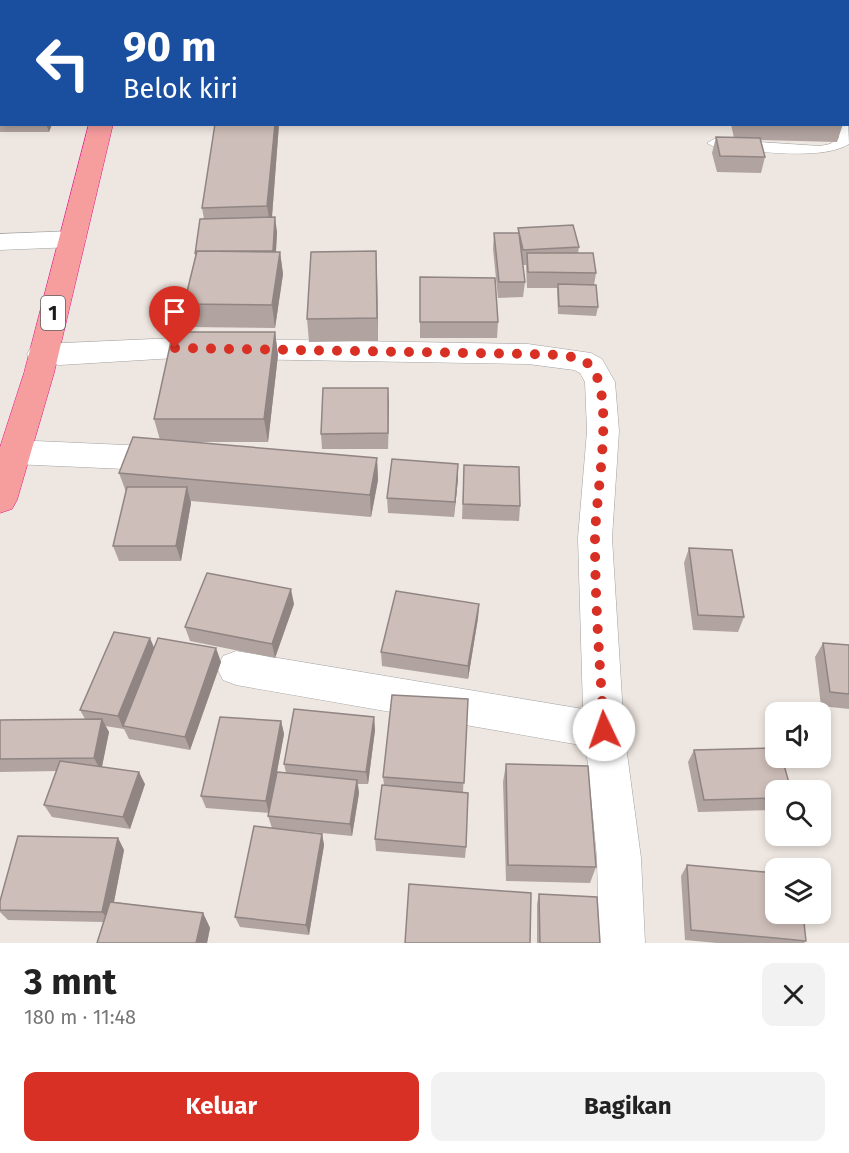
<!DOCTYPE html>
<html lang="id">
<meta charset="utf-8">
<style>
body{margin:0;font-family:"Fira Sans",sans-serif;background:#f2f2f2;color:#222;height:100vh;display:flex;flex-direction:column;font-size:22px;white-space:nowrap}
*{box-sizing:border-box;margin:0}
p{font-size:20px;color:#767676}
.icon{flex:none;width:33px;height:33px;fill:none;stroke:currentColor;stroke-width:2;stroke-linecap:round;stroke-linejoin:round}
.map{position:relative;height:943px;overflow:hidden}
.side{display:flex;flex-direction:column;background:#fff;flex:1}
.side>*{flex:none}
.guide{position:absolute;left:0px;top:0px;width:849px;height:126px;box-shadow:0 3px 9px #0003;background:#1a4fa0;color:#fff;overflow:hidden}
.buttons{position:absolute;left:765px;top:702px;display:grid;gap:12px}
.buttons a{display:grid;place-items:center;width:66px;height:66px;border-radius:12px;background:#fff;box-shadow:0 3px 9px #0003;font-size:30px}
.pin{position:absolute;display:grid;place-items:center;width:51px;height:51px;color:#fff;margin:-62px -26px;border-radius:50% 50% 50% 0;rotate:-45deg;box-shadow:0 0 6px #0007}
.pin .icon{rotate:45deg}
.me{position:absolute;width:66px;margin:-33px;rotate:357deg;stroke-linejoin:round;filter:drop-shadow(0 0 4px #0008)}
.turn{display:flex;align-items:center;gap:21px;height:126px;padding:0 24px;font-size:27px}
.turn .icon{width:78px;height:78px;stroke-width:2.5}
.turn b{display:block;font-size:42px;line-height:51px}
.round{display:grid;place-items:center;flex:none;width:63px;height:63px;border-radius:12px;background:#f2f2f2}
.summary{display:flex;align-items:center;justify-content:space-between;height:102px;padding:0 24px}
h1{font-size:36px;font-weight:700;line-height:45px}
.cta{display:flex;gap:12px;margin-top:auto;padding:12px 24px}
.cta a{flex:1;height:69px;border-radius:12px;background:#d93025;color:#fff;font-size:24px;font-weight:700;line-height:69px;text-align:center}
.cta a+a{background:#f2f2f2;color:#222}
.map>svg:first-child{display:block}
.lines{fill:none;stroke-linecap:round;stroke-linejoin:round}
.service-casing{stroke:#a2a2a2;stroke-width:1}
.minor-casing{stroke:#a2a2a2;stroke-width:1}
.trunk-casing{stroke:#e51485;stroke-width:1}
.service{fill:#fff;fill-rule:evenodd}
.minor{fill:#fff;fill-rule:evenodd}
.trunk{fill:#f69d9e;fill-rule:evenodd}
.wall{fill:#b1a39f}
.shaded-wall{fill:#908582}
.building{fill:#cebeb9;stroke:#908582;stroke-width:1.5}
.route{stroke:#d93025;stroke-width:10;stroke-dasharray:0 18}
.labels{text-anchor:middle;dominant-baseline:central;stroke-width:6;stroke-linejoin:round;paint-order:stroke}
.shield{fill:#fff;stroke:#5f5f5f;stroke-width:1.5}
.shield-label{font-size:20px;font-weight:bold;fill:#1b1b1b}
</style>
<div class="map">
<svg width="849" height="943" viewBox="0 0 849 943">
<rect width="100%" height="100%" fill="#eee6e0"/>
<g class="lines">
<defs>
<path id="service" d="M848 120 849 144C821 162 749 150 714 147L707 143 714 139 820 146 830 144 839 138 838 124H848Z"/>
<path id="minor" d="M585 0H605V2H585Z
M780 0H800V2H780Z
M848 50 849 51V65L848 64Z
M73 231 82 233 86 239 82 245 73 247 0 250V234Z
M175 338 528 344 591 353 602 359 615 382 619 431 612 538 624 731 641 858 645 943H599L597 858 586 746 236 685 223 680 217 668 223 656 236 651 583 709 578 538 587 431 585 382 580 373 574 370 528 364 175 358 60 365 31 361 27 354 31 347 42 344Z
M13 440 170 447 182 450 186 459 182 468 170 471 13 464 2 461V443Z"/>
<path id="trunk" d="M120 0H140V2H120Z
M89 124H113L54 373 17 500 12 509 0 513V447L24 373Z"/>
</defs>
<!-- service casing -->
<use href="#service" class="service-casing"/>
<!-- minor casing -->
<use href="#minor" class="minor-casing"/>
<!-- trunk casing -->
<use href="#trunk" class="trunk-casing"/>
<!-- service -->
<use href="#service" class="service"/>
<!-- minor -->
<use href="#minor" class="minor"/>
<!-- trunk -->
<use href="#trunk" class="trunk"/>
</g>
<!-- wall -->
<path class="wall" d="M0 0H55L54 2H2V15H0Z
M799 0H845V2H800Z
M848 2H849V48H848Z
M0 38H2V124H52L49 132H0Z
M215 124H279L272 217 277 232 276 252H280L283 274 275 328 189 327 184 304 204 219 202 208Z
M731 124H843L837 142 760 140 765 157 761 173 717 172 712 153 716 137 734 138Z
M518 228 579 247 578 253 596 273 594 285 598 307 596 316 558 314 557 288H527L526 265H523L525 282 523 297 498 298 493 249 494 233H518Z
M377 274 378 341 309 342 307 319Z
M420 277 498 322 497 338H420Z
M275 332 278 355 268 442H187L377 458 378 480 371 517 191 501V503L181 561H119L113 546 126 492 119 473 160 440 154 419Z
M388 388V449H322L321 434Z
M464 465 520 506 519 521 462 519Z
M458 479 454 517 388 513 387 498Z
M689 548 744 617 738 632 693 630 684 563Z
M294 604 275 658 190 641 185 627Z
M479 604 478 618 468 679 382 666 381 652Z
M823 643 849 645V709L821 706 815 657Z
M154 648 221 662 190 750 129 739 124 729 105 726 109 732 102 767 145 784 130 829 52 817 44 805 57 771 0 772V720L85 719 80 710Z
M468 699 463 792 466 847 465 858 376 851 375 839 384 785 383 777Z
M374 717 375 730 368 784H358L359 793 352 836 272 828 268 816 269 813 206 808 201 796 281 721 284 734 275 783 286 773 284 764Z
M694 750 776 790V810L698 812 688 762Z
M506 764 596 867 590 883 506 881 503 782Z
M322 834 324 845 309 935 240 927 235 917Z
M118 838 124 850 114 902 203 913 210 928 207 943H97L103 922 8 920 0 912V901Z
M687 865 806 941 804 943H717L685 940 681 876Z
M539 894 600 943H537V904Z"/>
<!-- shaded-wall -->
<path class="shaded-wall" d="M46 0H55L54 2H47Z
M46 124H52L49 132Z
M275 124H279L271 229 267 206Z
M275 217 277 232 275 267 273 251Z
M376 251 377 274 378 341 377 318Z
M280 252 283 274 275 328 272 305Z
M275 332 278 355 268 442 264 419Z
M388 388 389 403 388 449Z
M377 458 378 480 371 517 370 495Z
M458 464V479L454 517 455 502Z
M187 487 191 503 181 561 176 546Z
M291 589 294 604 275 658 272 644Z
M479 604 478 618 468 679V666Z
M150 638 156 652 123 726 124 730 118 716Z
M216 648 221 662 190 750 185 737Z
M374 717 375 730 368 784 366 772Z
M102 719 109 732 101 771 94 758Z
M281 721 284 734 269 814 266 801Z
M139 772 145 784 130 829 123 817Z
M357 780 359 793 352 836 350 824Z
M322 834 324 845 309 935 306 925Z
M118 838 124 850 110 922 102 912Z
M203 913 210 928 207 943H196Z"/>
<!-- building -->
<path class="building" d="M641 0H682L683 2H641Z
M848 2H849V13H848Z
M848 13H849V32H848Z
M0 38H2V71H0Z
M0 76H2V97H0Z
M0 99H2V116H0Z
M215 124H275L267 206 202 208Z
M716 137 760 138 765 157 720 156Z
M275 217 273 251H197L195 254 200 219Z
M573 225 579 247 523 250 518 228Z
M494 233H519L525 282H499Z
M197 251 280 252 272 305 184 304Z
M376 251 377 318 307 319 311 252Z
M527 253H593L596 273 528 272Z
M420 277 495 278 498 322H420Z
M558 284 596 285 598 307 559 306Z
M173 332H275L264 419H154Z
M323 388H388V433L321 434Z
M133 437 377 458 370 495 119 473Z
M392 459 458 464 455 502 387 498Z
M464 465 519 467 520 506 463 504Z
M127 487H187L176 546H113Z
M689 548 732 550 744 617 698 615Z
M207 573 291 589 272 644 185 627Z
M396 591 479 604 468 666 381 652Z
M114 632 150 638 118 716 80 710Z
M158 638 216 648 185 737 123 726Z
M823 643 849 645V694L830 692Z
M392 695 468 699 464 783 383 777Z
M294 709 374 717 366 772 284 764Z
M220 717 281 721 266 801 201 796Z
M102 719 94 758 0 759V720Z
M776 748V758H782L791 790H776V798L704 800 694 750Z
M60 761 139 772 123 817 44 805Z
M506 764 588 766 596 867 508 865Z
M277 772 357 780 350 824 268 816Z
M382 785 468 793 466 847 375 839Z
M254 826 322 834 306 925 235 917Z
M18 836 118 838 102 912 0 910V901Z
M687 865 776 873V914H803L806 941 691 930Z
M409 884 531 893 530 943H405Z
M539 894 597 897 600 943H540Z
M110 902 203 913 196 943H97Z"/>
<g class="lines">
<!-- route -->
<path class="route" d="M175 348 528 354C546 355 582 352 593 369 615 403 595 497 595 540 595 603 600 667 604 730"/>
</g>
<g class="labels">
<!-- shield labels -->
<rect class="shield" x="41" y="296" width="24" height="34" rx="4.5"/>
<g class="shield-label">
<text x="53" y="313">1</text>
</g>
</g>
</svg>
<div class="buttons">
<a><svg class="icon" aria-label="sound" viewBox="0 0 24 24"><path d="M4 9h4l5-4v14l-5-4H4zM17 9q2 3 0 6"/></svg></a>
<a><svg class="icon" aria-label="search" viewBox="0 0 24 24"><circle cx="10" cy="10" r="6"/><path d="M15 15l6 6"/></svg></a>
<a><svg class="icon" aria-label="layers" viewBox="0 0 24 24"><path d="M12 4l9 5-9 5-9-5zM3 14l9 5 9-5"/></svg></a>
</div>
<div class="pin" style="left:175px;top:348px;background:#d93025"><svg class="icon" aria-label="arrive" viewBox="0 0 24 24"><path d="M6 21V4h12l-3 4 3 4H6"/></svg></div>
<svg class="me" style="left:604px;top:730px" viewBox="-20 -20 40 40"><circle r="19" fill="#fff"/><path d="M0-13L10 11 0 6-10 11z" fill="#d93025"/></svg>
<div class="guide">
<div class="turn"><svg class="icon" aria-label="left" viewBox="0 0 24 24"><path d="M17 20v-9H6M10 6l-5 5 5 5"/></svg><div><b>90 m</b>Belok kiri</div></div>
</div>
</div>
<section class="side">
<div class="summary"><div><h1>3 mnt</h1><p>180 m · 11:48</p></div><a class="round"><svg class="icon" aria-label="close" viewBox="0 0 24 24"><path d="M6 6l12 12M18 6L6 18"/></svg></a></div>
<div class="cta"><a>Keluar</a><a>Bagikan</a></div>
</section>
